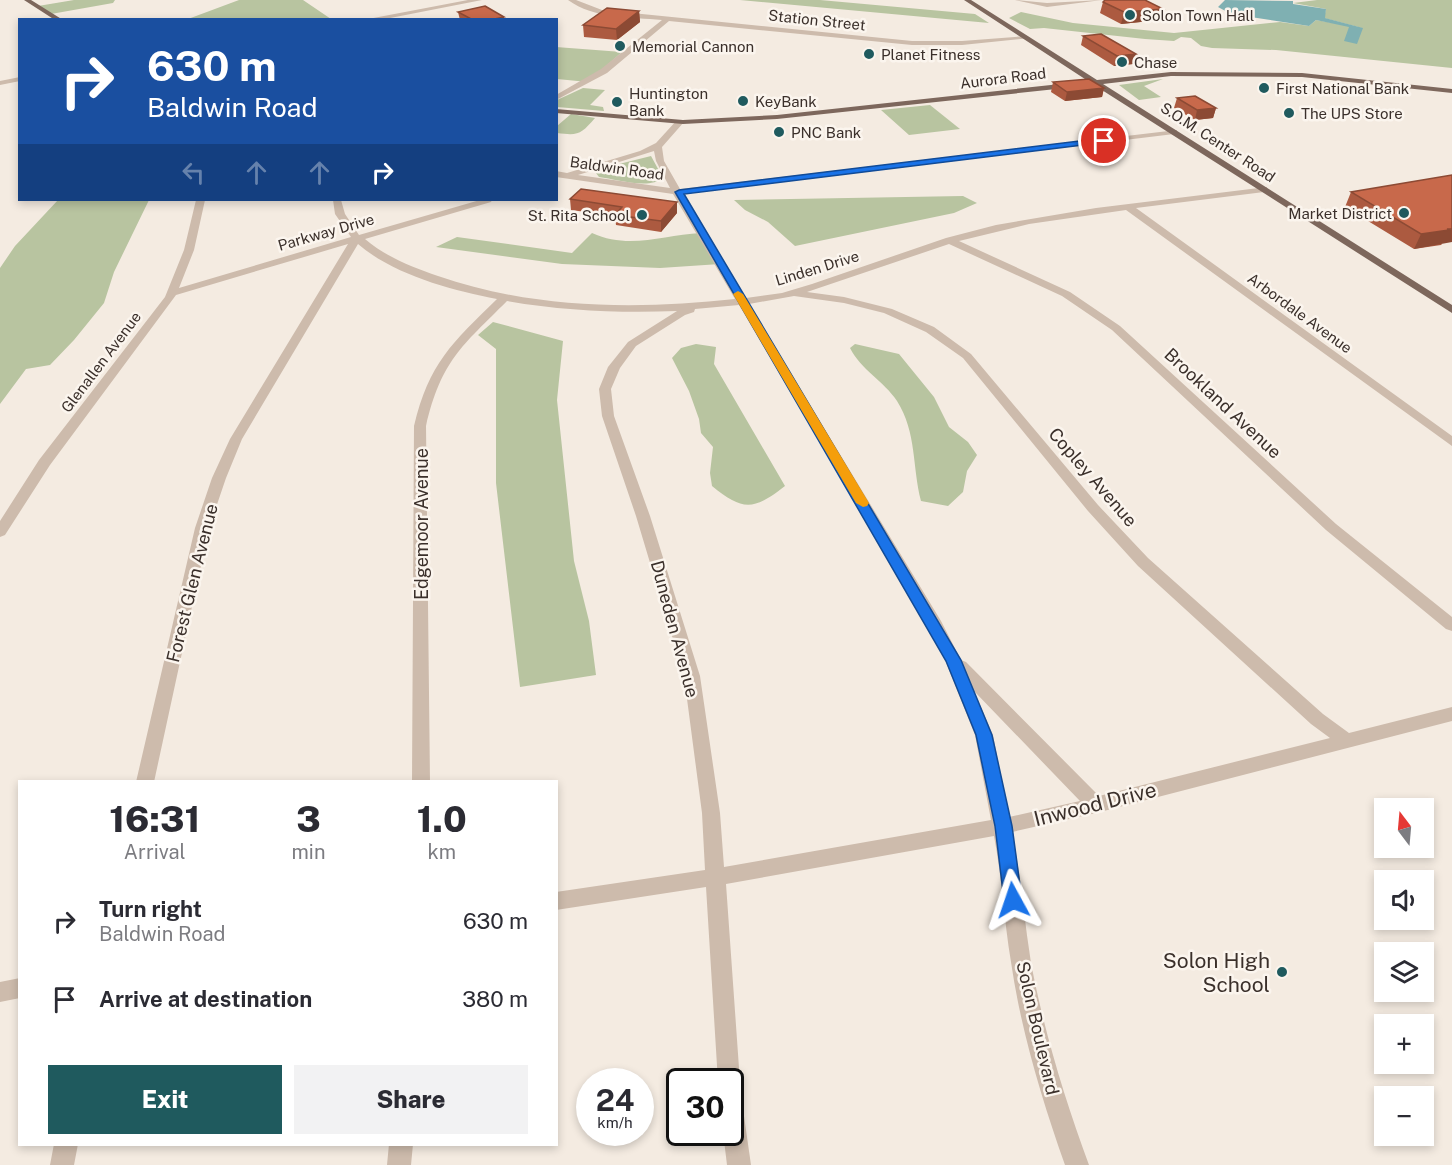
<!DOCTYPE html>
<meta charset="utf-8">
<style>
body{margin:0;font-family:"Public Sans",sans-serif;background:#f2f2f3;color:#2b2b33;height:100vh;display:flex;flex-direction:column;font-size:22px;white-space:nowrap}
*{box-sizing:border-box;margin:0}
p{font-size:20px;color:#7c7c81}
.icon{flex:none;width:33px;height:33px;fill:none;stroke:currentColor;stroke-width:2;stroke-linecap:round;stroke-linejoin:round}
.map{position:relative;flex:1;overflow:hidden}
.drawer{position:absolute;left:18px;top:780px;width:540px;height:366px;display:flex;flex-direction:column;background:#fff;border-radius:0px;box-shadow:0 3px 9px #0003}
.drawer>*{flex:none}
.top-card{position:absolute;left:18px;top:18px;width:540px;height:183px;border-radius:0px;box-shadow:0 3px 9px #0003;background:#1a4fa0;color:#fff;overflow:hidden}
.needle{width:39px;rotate:344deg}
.controls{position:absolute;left:1374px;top:798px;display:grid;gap:12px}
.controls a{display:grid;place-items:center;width:60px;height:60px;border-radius:0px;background:#fff;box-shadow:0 3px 9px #0003;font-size:30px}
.speed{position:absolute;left:576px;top:1068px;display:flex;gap:12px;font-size:30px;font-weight:700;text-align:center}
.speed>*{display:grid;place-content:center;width:78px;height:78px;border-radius:50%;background:#fff;box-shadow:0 3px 9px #0003;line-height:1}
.speed small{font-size:15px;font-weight:400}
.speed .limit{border:3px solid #111;border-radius:9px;background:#fff;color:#111}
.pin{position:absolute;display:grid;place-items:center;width:51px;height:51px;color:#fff;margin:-26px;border:3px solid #fff;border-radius:50%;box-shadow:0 2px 6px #0007}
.me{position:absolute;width:66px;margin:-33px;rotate:355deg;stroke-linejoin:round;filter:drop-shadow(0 0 4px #0008)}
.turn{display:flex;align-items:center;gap:21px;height:126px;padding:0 30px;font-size:27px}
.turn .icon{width:78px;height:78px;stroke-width:2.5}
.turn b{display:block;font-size:42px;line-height:51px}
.lanes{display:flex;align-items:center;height:57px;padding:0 30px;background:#0003;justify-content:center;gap:30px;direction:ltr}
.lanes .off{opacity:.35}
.eta{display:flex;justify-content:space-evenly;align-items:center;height:102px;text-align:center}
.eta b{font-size:36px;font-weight:800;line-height:42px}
.primary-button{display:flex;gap:12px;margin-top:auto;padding:12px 30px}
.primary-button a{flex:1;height:69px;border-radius:0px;background:#1f5a5e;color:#fff;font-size:24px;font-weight:800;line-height:69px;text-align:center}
.primary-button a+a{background:#f2f2f3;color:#2b2b33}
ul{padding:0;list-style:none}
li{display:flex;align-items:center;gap:18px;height:78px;padding:0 30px}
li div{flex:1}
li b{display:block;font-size:22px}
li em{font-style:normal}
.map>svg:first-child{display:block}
.green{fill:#b8c4a0}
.water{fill:#7fb0b2}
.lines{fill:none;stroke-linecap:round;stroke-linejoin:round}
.minor{fill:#cdbbac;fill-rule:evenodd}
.tertiary{fill:#cdbbac;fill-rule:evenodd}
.primary{fill:#7d675c;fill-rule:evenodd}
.wall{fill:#ac5a40}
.shaded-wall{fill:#8c4a34}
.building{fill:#c8694b;stroke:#8c4a34;stroke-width:1.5}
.route{fill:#1a73e8;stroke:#114b97;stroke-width:1.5}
.slow{fill:#f59e0b}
.poi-dot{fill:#1f5a5e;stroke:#fbf5ee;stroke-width:2}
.labels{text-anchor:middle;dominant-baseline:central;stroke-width:5;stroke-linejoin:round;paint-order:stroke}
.far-poi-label{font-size:15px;fill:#3b302b;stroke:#fbf5ee;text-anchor:start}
.far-street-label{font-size:15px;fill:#3b302b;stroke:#fbf5ee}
.street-label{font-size:18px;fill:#3b302b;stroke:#fbf5ee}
.near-street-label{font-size:21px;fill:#3b302b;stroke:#fbf5ee}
.near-poi-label{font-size:21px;fill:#3b302b;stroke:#fbf5ee;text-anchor:end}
</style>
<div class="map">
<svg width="1452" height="1165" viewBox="0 0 1452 1165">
<rect width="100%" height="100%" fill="#f4ebe1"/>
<!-- green -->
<path class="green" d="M74 0H115L113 3 51 14 38 6Z
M239 0H303L331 19H188Z
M740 0H820L975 14 989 23Z
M1317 0H1452V68L1276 50 1212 48 1201 46 1191 38 1181 37 1174 41 1145 39 1044 28 1030 29 1009 18 1021 12 1073 23 1174 33 1280 22 1309 26 1316 20 1362 28 1324 18 1326 9 1293 3Z
M556 47 622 52 588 82 557 79Z
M1163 79 1144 86 1161 97 1139 100 1119 85Z
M583 88 605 90 590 105 603 107 604 111 557 107V100Z
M930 105 960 129 909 135 881 110Z
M571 114 595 118C581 134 579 136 557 133V126Z
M651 156 663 178C649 190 616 179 599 177L596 173 599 169Z
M963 196 977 203 954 213 795 246 768 222 745 210 734 200Z
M58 200H149L114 272 104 303 74 340 50 365 26 369 0 404V268L15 246Z
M592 233C629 250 663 235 701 233L720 264 660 268 562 264 436 247 457 237 572 253Z
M493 322 563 341 557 400 574 561 589 621 596 675 520 687 496 483V349L478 335Z
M696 344 716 347 714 364 785 486C753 511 743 511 712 486L710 473 713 447 701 433 699 419 689 391 672 358 681 348Z
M855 344 899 354 934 397 949 427 968 442 977 455 967 471 963 492 948 506 921 501C912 466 917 433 897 401 884 381 861 370 850 348Z"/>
<!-- water -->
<path class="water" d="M1225 0 1293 1V4L1326 9 1325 18 1363 28 1357 44 1344 41 1349 27 1316 20 1309 26 1231 14 1218 7Z"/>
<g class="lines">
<!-- minor -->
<path class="minor" d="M568 0H576L602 10 912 41H962L1027 36 1030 38 962 45H912L669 21 607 73 556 100V95L601 69 662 20C631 17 594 19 568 0Z
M677 120 684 122 662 147 664 161 680 189 1177 130V134H1174L683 194 746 298 782 293 812 284 946 238 996 225 1096 208 1267 187V191L1264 192 1136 208 1452 436V446L1126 210 1029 224 959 241 1070 292 1120 326 1336 524 1452 617V631L1446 629 1326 530 1112 330 1062 296 949 244 807 292 844 297 892 309 934 327 971 354 1098 505 1148 558 1323 714 1349 733 1452 707V721L1096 813 1012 832C1021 875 1024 919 1031 963 1044 1031 1065 1100 1089 1165H1065C1042 1100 1021 1031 1011 962 1004 920 1002 878 994 836L726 884 740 1082 738 1087 741 1095 751 1165H727L723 1132H730V1082H718L706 887 556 910V892L705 870 702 813 684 676 636 516 602 416 599 389 608 367 628 342 677 311C620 313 564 311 507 301 462 346 441 361 426 426L430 782H412L414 426C429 363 452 343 497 299 451 290 394 275 358 244L242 439 226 478 209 528 154 782H136L195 528 212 478 230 439 348 244 176 295 50 465 5 535 0 537V521L39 460 165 297 184 250 196 200H205L194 250 179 288 351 237 335 214 333 200H341L345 214 359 235 480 200H492L491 202 365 239C386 257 412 267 438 276 533 309 636 310 735 299L673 194 556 177V171L567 173 640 151 656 143ZM654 151 656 161 670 188 578 175ZM794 296 844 303 884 313 926 332 963 358 1088 511 1138 566 1311 724 1330 738 1099 796 966 662 961 660 941 621 749 304ZM739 305 928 626 945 660 975 735 991 820 724 867 720 813 700 676 650 516 614 416 611 389 620 368 636 346 685 315 694 312 695 309ZM974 691 1080 801 1009 817 993 735Z
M20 978V998L0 1002V982Z
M54 1144H78L74 1165H50Z
M389 1144H413L411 1165H387Z"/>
<!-- tertiary -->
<path class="tertiary" d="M468 0H482L380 20H363Z
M1015 0 1047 3 1102 0 1047 7Z
M20 77V81L0 85V81Z"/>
<!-- primary -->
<path class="primary" d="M24 0H31L63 20H55Z
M964 0H971L1097 80 1171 72 1302 73 1452 89V93L1302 77 1171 76 1103 84 1452 305V313L1094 85 777 119 683 124 556 113V109L683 120 777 115 1088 81Z"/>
</g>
<!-- wall -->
<path class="wall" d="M1103 2 1160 20 1121 24 1100 13Z
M639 11 640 22 617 40 584 37 583 25Z
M458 12 504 17V20H460Z
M1083 36 1133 64 1114 66 1081 45Z
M1053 82 1104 88 1102 97 1065 101 1051 92Z
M1177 98 1216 108 1213 118 1195 120 1174 108Z
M1351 192 1442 244 1441 245 1414 249 1345 207Z
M570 199 677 202V213L661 232 616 225 615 216 571 210Z"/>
<!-- shaded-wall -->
<path class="shaded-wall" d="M1163 9 1160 20 1121 24 1124 12Z
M639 11 640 22 617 40 616 29Z
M504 17V20H490Z
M1136 54 1133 64 1114 66 1117 56Z
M1104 88 1102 97 1065 101 1067 92Z
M1216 108 1213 118 1195 120 1197 110Z
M677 202V213L661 232V221Z
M1452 229V242L1414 249 1421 234Z"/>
<!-- building -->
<path class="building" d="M1105 0H1145L1163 9 1124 12 1103 2Z
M485 6 504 17 490 20H473L458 12Z
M607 8 639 11 616 29 583 25Z
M1101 34 1136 54 1117 56 1083 36Z
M1089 79 1104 88 1067 92 1053 82Z
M1195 96 1216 108 1197 110 1177 98Z
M1452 175V229H1447L1449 230 1421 234 1351 192Z
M581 189 677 202 661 221 615 215 622 207 570 199Z"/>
<!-- route -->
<path class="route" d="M1104 138 1108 141 1107 142 684 194 961 660 992 735 1012 826 1022 900 1019 906 1013 908 1006 906 1004 900 995 826 976 735 946 661 675 192 679 190Z"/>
<!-- slow -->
<path class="slow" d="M738 291 743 294 869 503 867 506 863 507 856 503 733 294Z"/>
<!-- markers -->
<g class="poi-dot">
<circle cx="1130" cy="15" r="6"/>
<circle cx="620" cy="46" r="6"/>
<circle cx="869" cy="54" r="6"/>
<circle cx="1122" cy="62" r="6"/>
<circle cx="1264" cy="88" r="6"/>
<circle cx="743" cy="101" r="6"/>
<circle cx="617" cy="102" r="6"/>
<circle cx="1289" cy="113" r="6"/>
<circle cx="779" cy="132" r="6"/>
<circle cx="1404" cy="213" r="6"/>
<circle cx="642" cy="215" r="6"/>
<circle cx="1282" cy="972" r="6"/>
</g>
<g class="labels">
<!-- far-poi labels -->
<g class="far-poi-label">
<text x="1142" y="15">Solon Town Hall</text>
<text x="632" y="46">Memorial Cannon</text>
<text x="881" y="54">Planet Fitness</text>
<text x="1134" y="62">Chase</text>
<text x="1276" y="88">First National Bank</text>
<text x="629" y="93">Huntington<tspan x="629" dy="17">Bank</tspan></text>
<text x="755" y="101">KeyBank</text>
<text x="1301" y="113">The UPS Store</text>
<text x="791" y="132">PNC Bank</text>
<text x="1392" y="213" text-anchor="end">Market District</text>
<text x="630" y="215" text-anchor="end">St. Rita School</text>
</g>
<!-- far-street labels -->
<g class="far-street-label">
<text transform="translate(817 20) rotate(6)">Station Street</text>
<text transform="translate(1003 78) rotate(-7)">Aurora Road</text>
<text transform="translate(1218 142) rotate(33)">S.O.M. Center Road</text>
<text transform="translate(617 168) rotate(8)">Baldwin Road</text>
<text transform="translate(326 232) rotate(-16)">Parkway Drive</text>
<text transform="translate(817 268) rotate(-17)">Linden Drive</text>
<text transform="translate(1300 313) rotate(36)">Arbordale Avenue</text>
<text transform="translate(101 362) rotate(-53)">Glenallen Avenue</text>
</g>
<!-- street labels -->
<g class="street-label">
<text transform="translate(1223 403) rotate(43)">Brookland Avenue</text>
<text transform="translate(1093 477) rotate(49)">Copley Avenue</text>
<text transform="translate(421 524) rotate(-90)">Edgemoor Avenue</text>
<text transform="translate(192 583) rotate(-76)">Forest Glen Avenue</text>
<text transform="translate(675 629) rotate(75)">Duneden Avenue</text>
<text transform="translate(1038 1028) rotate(77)">Solon Boulevard</text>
</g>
<!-- near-street labels -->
<g class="near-street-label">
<text transform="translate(1095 804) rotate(-14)">Inwood Drive</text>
</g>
<!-- near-poi labels -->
<g class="near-poi-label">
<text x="1270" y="960">Solon High<tspan x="1270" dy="24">School</tspan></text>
</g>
</g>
</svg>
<div class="controls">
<a><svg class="needle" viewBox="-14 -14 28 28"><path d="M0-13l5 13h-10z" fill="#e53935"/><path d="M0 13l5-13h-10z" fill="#7c7c81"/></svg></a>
<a><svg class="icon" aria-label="sound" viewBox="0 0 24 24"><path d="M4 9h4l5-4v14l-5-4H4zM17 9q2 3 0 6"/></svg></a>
<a><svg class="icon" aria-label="layers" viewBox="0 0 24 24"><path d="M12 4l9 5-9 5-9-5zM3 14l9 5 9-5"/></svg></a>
<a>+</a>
<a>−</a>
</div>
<div class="speed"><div>24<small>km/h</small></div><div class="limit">30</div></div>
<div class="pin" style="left:1104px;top:141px;background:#d93025"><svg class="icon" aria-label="arrive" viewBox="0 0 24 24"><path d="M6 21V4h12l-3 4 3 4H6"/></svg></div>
<svg class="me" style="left:1013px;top:900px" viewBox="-20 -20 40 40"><path d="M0-17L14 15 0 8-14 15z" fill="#1a73e8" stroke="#fff" stroke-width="4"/></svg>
<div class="top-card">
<div class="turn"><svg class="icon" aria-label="right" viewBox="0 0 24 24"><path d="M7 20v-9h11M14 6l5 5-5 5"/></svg><div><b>630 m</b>Baldwin Road</div></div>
<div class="lanes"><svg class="icon off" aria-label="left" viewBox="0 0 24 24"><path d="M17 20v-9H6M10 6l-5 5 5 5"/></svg><svg class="icon off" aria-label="ahead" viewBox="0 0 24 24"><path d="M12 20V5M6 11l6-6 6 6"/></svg><svg class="icon off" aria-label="ahead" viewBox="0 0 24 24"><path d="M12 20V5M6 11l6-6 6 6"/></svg><svg class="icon" aria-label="right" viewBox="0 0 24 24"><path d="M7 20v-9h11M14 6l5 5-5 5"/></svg></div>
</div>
<section class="drawer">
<div class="eta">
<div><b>16:31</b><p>Arrival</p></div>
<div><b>3</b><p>min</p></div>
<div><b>1.0</b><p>km</p></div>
</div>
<ul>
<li><svg class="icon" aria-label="right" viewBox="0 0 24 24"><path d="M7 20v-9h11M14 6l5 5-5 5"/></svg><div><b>Turn right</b><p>Baldwin Road</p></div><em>630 m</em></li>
<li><svg class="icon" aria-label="arrive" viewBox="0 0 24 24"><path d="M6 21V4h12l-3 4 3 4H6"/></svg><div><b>Arrive at destination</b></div><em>380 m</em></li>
</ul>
<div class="primary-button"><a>Exit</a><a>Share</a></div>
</section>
</div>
